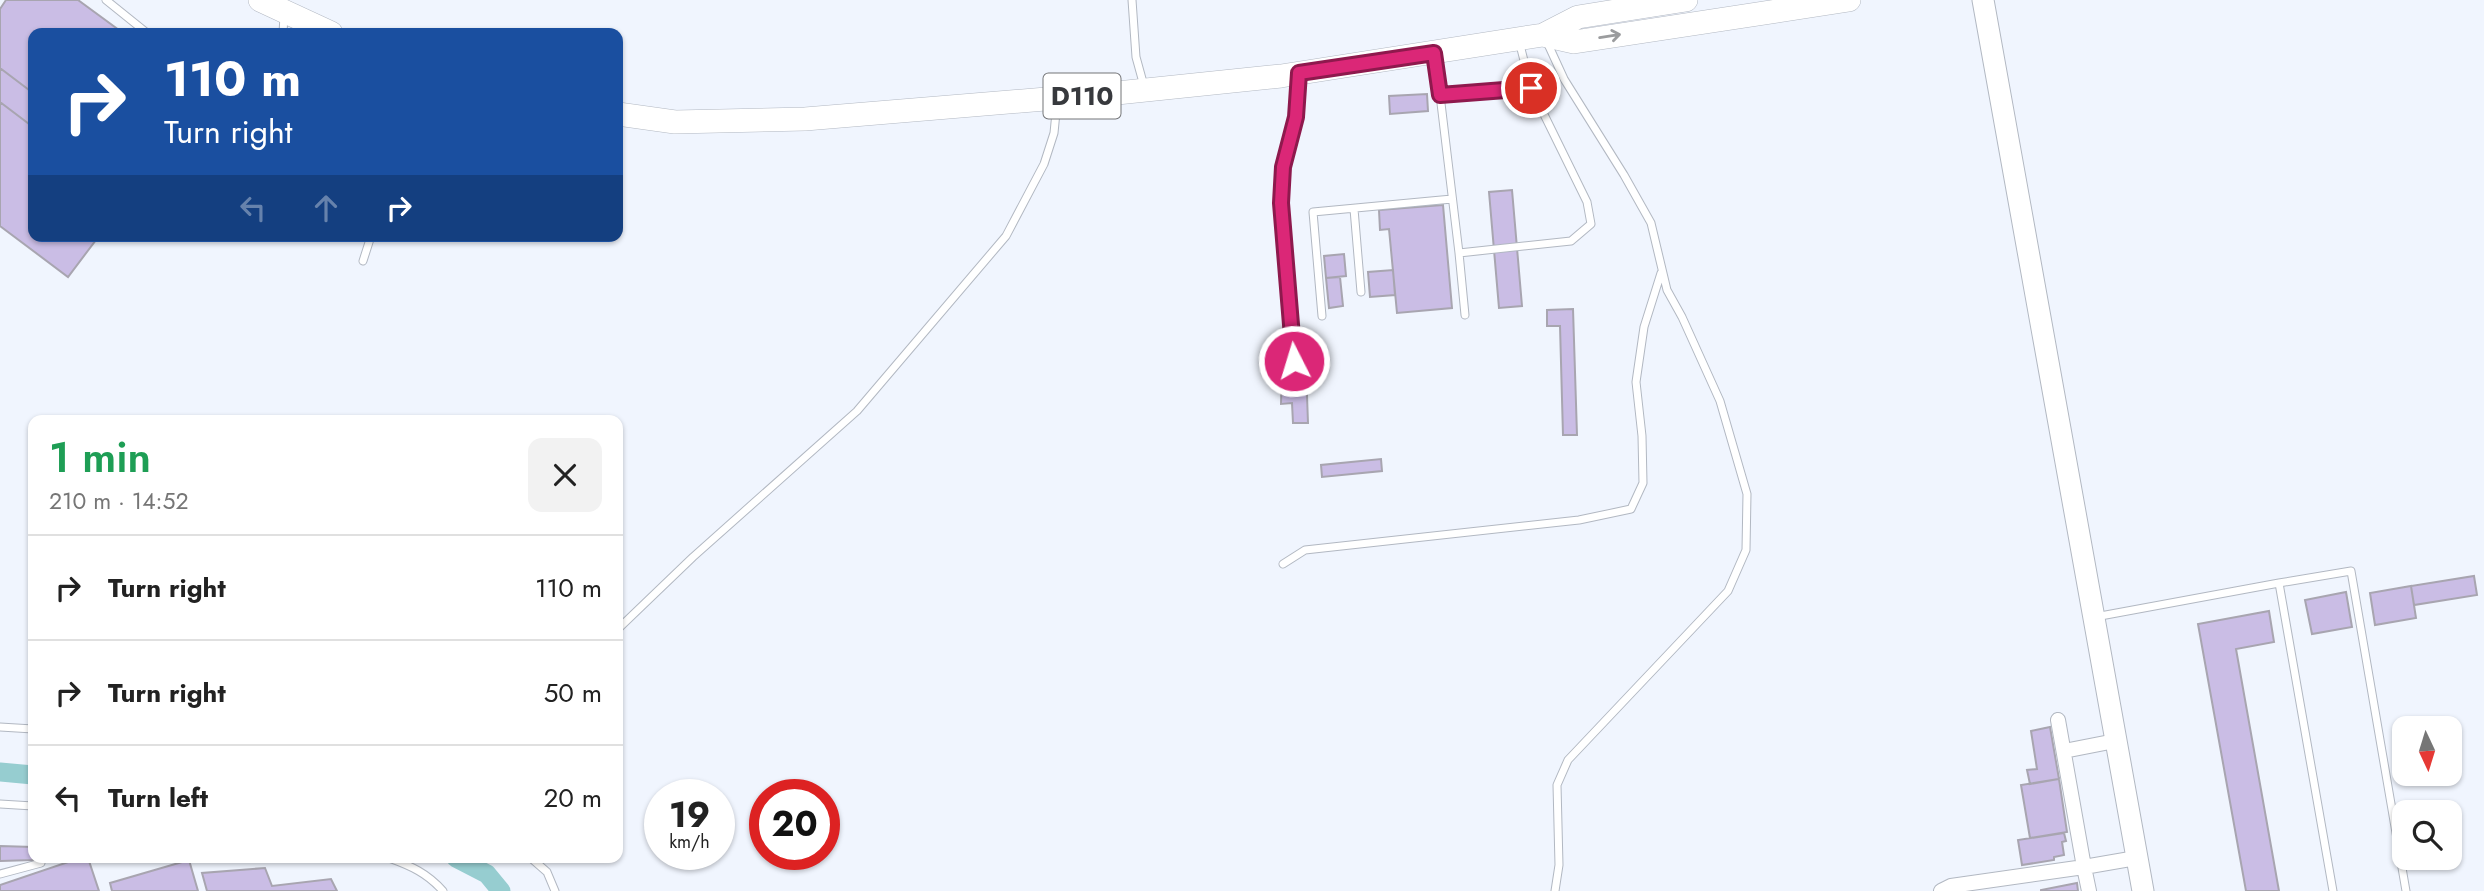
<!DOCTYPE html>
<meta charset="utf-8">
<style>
body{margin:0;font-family:Jost,sans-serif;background:#f2f2f2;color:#222;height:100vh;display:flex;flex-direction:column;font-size:26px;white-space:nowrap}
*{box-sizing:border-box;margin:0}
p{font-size:23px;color:#767676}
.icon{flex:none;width:38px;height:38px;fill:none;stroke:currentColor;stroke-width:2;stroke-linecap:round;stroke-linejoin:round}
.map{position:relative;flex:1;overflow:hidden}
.details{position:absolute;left:28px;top:415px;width:595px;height:448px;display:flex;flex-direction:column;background:#fff;border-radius:14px;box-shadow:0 2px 5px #0004}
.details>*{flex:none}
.top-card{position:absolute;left:28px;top:28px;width:595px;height:214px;border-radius:14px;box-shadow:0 2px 5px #0004;background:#1a4fa0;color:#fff;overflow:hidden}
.needle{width:46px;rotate:176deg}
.tools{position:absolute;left:2392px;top:716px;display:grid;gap:14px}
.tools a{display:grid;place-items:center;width:70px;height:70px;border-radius:14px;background:#fff;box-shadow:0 2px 5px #0004;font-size:35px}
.speed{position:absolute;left:644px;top:779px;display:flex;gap:14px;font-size:35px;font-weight:700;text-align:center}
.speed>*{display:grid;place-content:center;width:91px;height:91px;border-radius:50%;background:#fff;box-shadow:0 2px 5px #0004;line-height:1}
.speed small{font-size:18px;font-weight:400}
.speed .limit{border:10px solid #d22;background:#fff;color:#111}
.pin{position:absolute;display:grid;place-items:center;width:60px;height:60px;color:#fff;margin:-30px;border:4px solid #fff;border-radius:50%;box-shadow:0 2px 7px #0007}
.me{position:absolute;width:77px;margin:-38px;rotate:355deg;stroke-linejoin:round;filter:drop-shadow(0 0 5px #0008)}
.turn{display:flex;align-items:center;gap:24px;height:147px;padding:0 21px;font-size:32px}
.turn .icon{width:91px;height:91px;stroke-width:2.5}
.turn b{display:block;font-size:49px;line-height:60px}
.lanes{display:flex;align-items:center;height:66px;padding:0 21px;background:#0003;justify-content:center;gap:35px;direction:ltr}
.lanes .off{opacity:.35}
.round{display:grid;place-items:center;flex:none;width:74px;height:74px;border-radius:14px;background:#f2f2f2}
.headline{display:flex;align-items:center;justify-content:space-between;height:119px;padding:0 21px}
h1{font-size:42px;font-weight:600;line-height:52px;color:#1e9e55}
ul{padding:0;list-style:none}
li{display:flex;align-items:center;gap:21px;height:105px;padding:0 21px;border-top:2px solid #e0e0e0}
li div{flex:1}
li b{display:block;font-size:26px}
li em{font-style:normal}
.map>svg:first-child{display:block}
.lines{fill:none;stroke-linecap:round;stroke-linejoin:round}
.canal{stroke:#96cdd0;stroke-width:19}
.building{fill:#cabde5;stroke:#a8a5b0;stroke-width:2}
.lane-casing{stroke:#b2b8c2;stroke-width:9}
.street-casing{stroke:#b2b8c2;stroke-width:16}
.secondary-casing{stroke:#b2b8c2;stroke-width:23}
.primary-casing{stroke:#b2b8c2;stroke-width:24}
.lane{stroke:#fff;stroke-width:7}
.street{stroke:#fff;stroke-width:14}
.secondary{stroke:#fff;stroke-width:21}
.primary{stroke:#fff;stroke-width:23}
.oneway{stroke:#9b9c9e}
.route-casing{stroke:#8e194d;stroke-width:18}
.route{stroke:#db2777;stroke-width:12}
.labels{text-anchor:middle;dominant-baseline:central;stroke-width:5;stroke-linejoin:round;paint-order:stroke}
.shield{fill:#fff;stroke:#737477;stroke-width:2}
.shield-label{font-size:26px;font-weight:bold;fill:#37393d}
</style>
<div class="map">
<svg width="2484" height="891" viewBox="0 0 2484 891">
<rect width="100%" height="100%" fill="#f0f5fe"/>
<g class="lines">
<!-- canal -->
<path class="canal" d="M0 772 33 775
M456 858 487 874 501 891"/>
</g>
<!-- building -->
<path class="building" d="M6 0H78L123 33H33V93L0 68V9Z
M0 68 33 93V127L0 102Z
M1427 94 1428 111 1390 114 1389 96Z
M0 102 33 127V236H99L68 277 0 226Z
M1512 190 1522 306 1499 308 1489 192Z
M1443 205 1452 308 1397 313 1389 229 1380 230 1379 210Z
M1344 254 1346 276 1326 278 1324 256Z
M1393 270 1395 295 1370 297 1368 272Z
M1340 277 1343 306 1329 308 1326 278Z
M1573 309 1577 435H1563L1560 326H1547V310Z
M1306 368 1308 423H1293L1292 403 1281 404 1282 369Z
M1381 459 1382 471 1322 477 1321 465Z
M2474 576 2477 595 2414 605 2411 586Z
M2411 586 2416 618 2375 625 2370 593Z
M2346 592 2352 627 2312 634 2305 600Z
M2269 611 2274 642 2236 649 2279 891H2246L2198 624Z
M2050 727 2059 779 2030 784 2027 770 2037 769 2031 731Z
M2059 779 2067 832 2030 838 2021 785Z
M2064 833 2066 841 2062 842 2064 855 2054 857V860L2022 865 2018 840Z
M0 846 33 847V860L0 861Z
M80 858H88L99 891H0V885Z
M189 860 198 891H112L110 883Z
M265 868 272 886 331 879 337 891H207L202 873Z
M2077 883 2078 891H2041V890Z"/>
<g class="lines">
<defs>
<path id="lane" d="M106 0 147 33
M1132 0 1136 57 1144 86
M283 33 284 16
M1519 41 1531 88
M1547 42 1564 79 1624 175 1651 223 1667 290 1682 317 1720 401 1747 494 1746 550 1728 591 1568 760 1557 785 1559 865 1555 891
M1435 54 1440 95 1531 88 1587 202 1591 224 1571 241 1459 253 1440 95
M1354 209 1361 292
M1459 253 1465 315
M363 261 371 236
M1322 316 1313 212 1452 199
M1294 361 1281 203 1283 167 1296 117 1298 77
M1283 564 1305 550 1579 520 1631 509 1643 483 1642 436 1636 382 1644 327 1661 273
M2279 583 2351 571 2406 891
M2095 617 2279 583 2333 891
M618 629 693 557 857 411 1006 236 1044 164 1054 133 1057 102
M0 727 33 729
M0 804 33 806
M389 858C411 866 427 873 443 891
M531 858 547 872 555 891
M0 874 41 863"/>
<path id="street" d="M2058 720 2084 867 2136 858
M2064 751 2115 741
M1941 891 1951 886 2084 867 2089 891"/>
<path id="secondary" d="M1983 0 2143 891"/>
<path id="primary" d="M260 0 331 33
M1543 35 1574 42 1849 0
M618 114 675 122 805 119 1117 93 1281 76 1543 35 1578 17 1686 0"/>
</defs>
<!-- lane casing -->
<use href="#lane" class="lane-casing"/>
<!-- street casing -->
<use href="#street" class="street-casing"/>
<!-- secondary casing -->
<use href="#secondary" class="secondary-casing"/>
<!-- primary casing -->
<use href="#primary" class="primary-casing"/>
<!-- lane -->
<use href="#lane" class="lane"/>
<!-- street -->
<use href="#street" class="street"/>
<!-- secondary -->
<use href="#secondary" class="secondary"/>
<!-- primary -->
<use href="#primary" class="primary"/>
</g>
<!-- one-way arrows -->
<defs><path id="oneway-shaft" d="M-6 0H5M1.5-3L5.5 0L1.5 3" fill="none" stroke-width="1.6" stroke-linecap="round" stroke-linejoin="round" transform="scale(1.75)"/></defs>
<use class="oneway" href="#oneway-shaft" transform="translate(1610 36) rotate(-9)"/>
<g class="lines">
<defs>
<path id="route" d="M1294 361 1281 203 1283 167 1296 117 1299 73 1434 53 1440 95 1531 88"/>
</defs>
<!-- route casing -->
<use href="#route" class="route-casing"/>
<!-- route -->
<use href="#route" class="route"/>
</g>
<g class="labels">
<!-- shield labels -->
<rect class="shield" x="1043.5" y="73.5" width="77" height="45" rx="5"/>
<g class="shield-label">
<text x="1082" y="96">D110</text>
</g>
</g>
</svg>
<div class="tools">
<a><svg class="needle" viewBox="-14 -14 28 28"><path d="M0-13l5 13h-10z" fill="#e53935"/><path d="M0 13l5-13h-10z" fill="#767676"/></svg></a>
<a><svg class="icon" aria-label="search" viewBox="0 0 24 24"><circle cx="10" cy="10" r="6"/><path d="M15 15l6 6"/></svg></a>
</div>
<div class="speed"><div>19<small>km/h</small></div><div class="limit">20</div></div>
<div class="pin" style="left:1531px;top:88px;background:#d93025"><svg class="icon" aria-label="arrive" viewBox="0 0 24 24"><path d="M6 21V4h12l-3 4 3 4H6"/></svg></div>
<svg class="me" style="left:1294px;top:361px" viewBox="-20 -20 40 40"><circle r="17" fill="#db2777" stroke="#fff" stroke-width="3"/><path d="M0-11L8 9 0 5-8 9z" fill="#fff"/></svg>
<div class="top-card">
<div class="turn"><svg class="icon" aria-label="right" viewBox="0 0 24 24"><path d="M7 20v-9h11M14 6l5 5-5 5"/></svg><div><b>110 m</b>Turn right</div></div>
<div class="lanes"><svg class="icon off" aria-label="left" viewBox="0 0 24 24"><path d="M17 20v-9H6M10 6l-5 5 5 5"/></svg><svg class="icon off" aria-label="ahead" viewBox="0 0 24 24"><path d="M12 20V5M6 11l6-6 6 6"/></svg><svg class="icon" aria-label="right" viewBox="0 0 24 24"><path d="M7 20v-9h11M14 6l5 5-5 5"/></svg></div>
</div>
<section class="details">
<div class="headline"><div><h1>1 min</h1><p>210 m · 14:52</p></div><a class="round"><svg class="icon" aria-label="close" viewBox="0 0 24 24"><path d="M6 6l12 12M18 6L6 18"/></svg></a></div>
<ul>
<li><svg class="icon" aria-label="right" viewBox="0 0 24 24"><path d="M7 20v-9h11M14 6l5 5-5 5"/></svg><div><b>Turn right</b></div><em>110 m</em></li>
<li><svg class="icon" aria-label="right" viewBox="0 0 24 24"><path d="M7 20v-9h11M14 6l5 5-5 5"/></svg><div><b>Turn right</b></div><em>50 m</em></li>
<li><svg class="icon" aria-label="left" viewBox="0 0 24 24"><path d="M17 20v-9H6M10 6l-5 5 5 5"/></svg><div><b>Turn left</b></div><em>20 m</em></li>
</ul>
</section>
</div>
